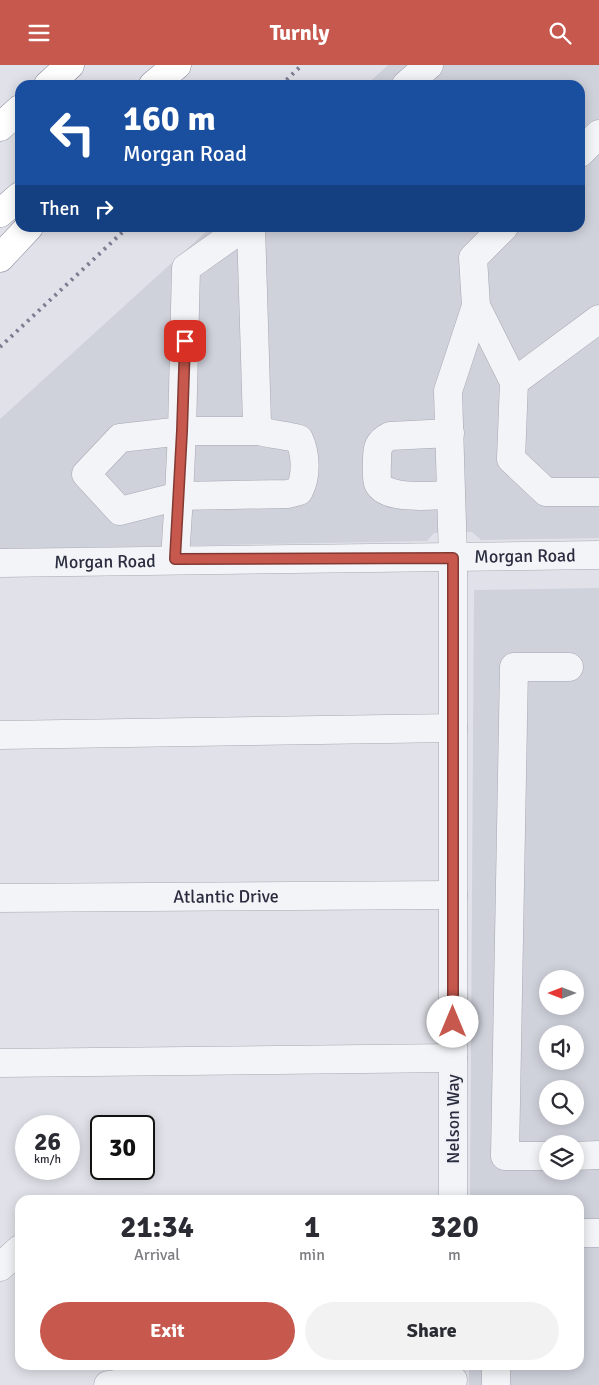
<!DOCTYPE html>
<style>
body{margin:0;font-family:Signika,sans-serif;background:#f2f2f3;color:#2b2b33;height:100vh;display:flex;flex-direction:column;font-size:19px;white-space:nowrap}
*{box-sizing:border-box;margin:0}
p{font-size:16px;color:#7c7c81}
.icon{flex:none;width:28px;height:28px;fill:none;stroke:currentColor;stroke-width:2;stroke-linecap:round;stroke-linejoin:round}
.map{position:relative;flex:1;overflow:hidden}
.panel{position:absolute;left:15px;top:1130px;width:569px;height:175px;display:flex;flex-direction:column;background:#fff;border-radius:15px;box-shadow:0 2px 12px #0003}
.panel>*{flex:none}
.banner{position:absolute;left:15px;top:15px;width:570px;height:152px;border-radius:15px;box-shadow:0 2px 12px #0003;background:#1a4fa0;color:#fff;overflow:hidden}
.needle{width:32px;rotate:270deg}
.controls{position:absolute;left:539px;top:905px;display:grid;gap:10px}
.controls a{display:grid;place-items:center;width:45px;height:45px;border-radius:50%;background:#fff;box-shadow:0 2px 12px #0003;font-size:25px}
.speed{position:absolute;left:15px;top:1050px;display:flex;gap:10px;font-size:25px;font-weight:700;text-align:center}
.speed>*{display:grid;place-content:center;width:65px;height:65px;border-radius:50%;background:#fff;box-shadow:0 2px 12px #0003;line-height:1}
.speed small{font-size:12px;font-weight:400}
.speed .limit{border:2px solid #111;border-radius:8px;background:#fff;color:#111}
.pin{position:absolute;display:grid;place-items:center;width:42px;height:42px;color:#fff;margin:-21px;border-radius:10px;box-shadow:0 2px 8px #0006}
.me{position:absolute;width:55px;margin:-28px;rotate:0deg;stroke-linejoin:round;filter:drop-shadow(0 0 4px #0008)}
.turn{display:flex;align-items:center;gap:18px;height:105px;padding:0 25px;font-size:22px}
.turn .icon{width:65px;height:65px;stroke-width:2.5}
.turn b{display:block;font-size:35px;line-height:42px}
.then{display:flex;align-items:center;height:48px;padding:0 25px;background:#0003;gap:10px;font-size:19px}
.eta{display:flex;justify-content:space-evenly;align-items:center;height:85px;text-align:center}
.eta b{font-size:30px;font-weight:700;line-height:35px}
.button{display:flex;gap:10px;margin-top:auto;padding:10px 25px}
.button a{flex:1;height:58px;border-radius:30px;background:#c7584d;color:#fff;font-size:20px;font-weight:700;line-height:58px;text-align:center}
.button a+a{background:#f2f2f3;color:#2b2b33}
header{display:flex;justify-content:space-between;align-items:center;height:65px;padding:0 25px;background:#c7584d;color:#fff;font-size:22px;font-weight:700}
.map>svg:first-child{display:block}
.built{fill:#cfd1db;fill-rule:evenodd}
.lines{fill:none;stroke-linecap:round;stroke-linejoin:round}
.minor-casing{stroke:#a6a8b3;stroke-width:29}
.highway-casing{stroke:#898c9f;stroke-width:29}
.minor{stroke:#f3f4f7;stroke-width:28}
.highway{stroke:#fff;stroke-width:28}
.rail{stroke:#7b7e91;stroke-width:4;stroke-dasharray:2.5 5;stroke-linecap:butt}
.route-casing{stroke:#813932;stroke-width:12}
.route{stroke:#c7584d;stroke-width:9}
.labels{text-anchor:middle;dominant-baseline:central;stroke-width:4;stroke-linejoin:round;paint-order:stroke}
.street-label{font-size:18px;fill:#2a2d3f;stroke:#f0f1f6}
</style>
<header><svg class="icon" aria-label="menu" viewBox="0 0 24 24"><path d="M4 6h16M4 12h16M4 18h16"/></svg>Turnly<svg class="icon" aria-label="search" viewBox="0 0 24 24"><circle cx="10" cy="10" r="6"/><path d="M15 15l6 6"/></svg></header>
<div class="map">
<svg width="599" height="1320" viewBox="0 0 599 1320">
<rect width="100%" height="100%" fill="#e1e2e9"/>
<!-- built -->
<path class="built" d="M388 0H599V473L481 475 472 467 434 468 427 476 0 484V354L210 163 580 162V20H366Z
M599 523V1320H469V1300H579V1135H470L474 525ZM548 914H575V941H548ZM548 969H575V996H548ZM548 1024H575V1051H548ZM548 1079H575V1106H548Z"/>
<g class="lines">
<defs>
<g id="minor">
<path d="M406 20 429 0"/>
<path d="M580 88 599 69"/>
<path d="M244 162 186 203 182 366 120 373 86 409 120 446 179 431 182 366H260"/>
<path d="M504 162 473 193 476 241 514 317 599 254"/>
<path d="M514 317 511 394 546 427H599"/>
<path d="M450 368 390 371C378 377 377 383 377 395 377 402 376 413 378 418 386 436 434 430 451 430"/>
<path d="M175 494 179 431 288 429 299 426C307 411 306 389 299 374 286 370 273 370 260 366L257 358 251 162"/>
<path id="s1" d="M0 498 599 490"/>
<path d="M0 670 453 663"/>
<path id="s2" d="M0 833 453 830"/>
<path d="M0 998 453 993"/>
<path d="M548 1091H505L514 602H569"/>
<path d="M575 1091 599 1090"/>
<path d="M453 1135V493L448 326 476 241"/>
<path d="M579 1168H599"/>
<path d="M0 1202 20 1184"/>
<path d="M108 1320 129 1317 389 1313 453 1315"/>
<path d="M496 1320V1300"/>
</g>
<path id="highway" d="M48 20 70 0
M153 20 177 0
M0 62 20 44
M0 148 20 131
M0 193 29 162"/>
</defs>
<!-- minor casing -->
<use href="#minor" class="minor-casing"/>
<!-- highway casing -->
<use href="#highway" class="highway-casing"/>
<!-- minor -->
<use href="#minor" class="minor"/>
<!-- highway -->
<use href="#highway" class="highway"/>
<!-- rail -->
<path class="rail" d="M281 20 302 0
M0 282 128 162"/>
</g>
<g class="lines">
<defs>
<path id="route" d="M185 276 182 366 175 494 453 493V957"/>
</defs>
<!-- route casing -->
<use href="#route" class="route-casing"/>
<!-- route -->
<use href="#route" class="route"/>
</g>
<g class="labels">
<!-- street labels -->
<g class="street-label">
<text stroke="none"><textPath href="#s1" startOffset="525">Morgan Road</textPath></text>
<text stroke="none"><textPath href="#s1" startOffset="105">Morgan Road</textPath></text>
<text stroke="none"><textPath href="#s2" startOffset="226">Atlantic Drive</textPath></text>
<text transform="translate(453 1054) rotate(-90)">Nelson Way</text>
</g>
</g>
</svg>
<div class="controls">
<a><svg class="needle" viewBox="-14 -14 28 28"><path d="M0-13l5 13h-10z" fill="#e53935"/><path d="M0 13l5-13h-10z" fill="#7c7c81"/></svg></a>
<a><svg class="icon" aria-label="sound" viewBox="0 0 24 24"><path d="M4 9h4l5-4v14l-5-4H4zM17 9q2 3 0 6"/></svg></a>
<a><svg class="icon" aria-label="search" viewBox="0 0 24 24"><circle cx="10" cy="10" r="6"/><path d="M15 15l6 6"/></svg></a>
<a><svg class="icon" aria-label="layers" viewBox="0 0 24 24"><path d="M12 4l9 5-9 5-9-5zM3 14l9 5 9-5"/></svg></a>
</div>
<div class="speed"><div>26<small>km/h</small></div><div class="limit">30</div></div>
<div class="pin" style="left:185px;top:276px;background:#d93025"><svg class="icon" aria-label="arrive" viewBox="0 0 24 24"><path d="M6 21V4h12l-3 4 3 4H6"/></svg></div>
<svg class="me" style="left:453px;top:957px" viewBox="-20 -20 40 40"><circle r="19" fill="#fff"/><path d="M0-13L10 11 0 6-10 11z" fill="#c7584d"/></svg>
<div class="banner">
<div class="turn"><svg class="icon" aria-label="left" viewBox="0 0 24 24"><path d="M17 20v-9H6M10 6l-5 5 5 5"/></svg><div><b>160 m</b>Morgan Road</div></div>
<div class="then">Then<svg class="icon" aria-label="right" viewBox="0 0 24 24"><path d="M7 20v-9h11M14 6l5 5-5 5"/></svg></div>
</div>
<section class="panel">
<div class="eta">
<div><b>21:34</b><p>Arrival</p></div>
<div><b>1</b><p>min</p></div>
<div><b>320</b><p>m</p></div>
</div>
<div class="button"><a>Exit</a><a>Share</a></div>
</section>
</div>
